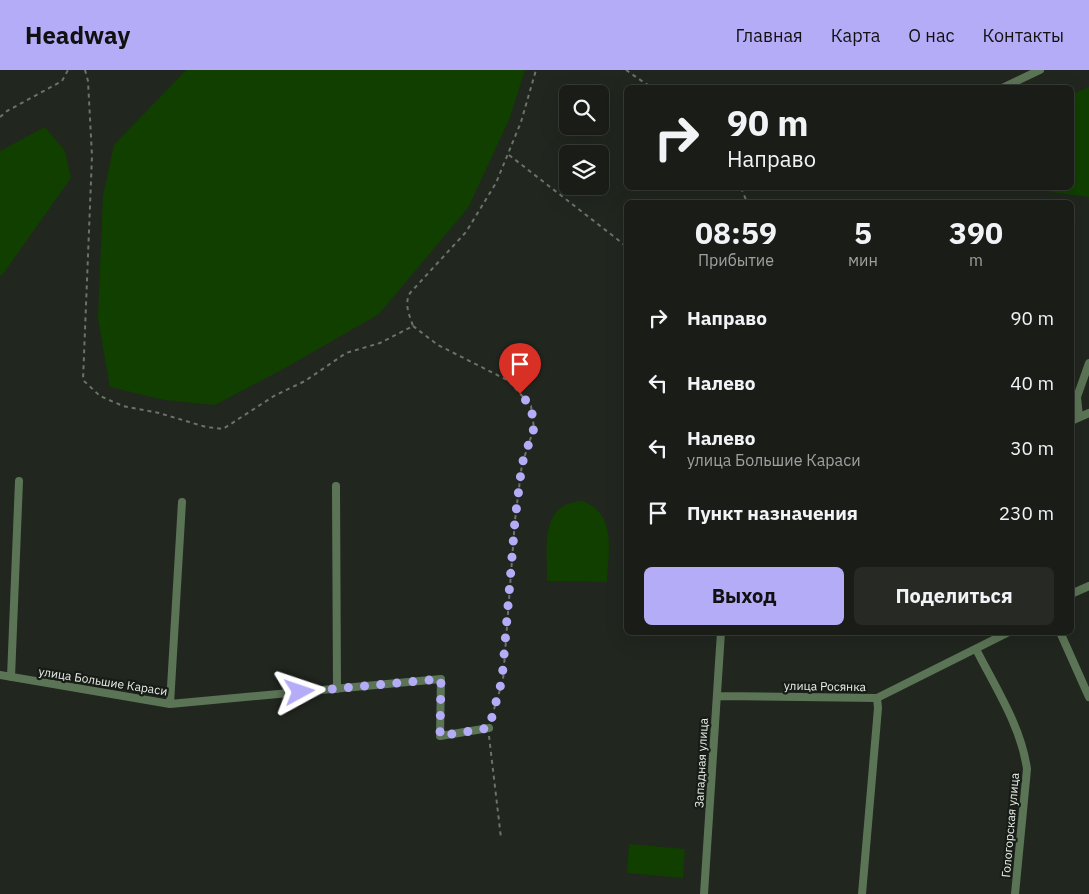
<!DOCTYPE html>
<html lang="ru">
<meta charset="utf-8">
<style>
body{margin:0;font-family:"IBM Plex Sans",sans-serif;background:#262924;color:#f1f3f6;height:100vh;display:flex;flex-direction:column;font-size:19px;white-space:nowrap}
*{box-sizing:border-box;margin:0}
p{font-size:16px;color:#9fa1a1}
.icon{flex:none;width:28px;height:28px;fill:none;stroke:currentColor;stroke-width:2;stroke-linecap:round;stroke-linejoin:round}
.map{position:relative;flex:1;overflow:hidden}
.sheet{position:absolute;left:624px;top:130px;width:450px;height:435px;display:flex;flex-direction:column;background:#191c17;border-radius:8px;box-shadow:0 5px 20px #0002,0 0 0 1px #373a36}
.sheet>*{flex:none}
.hud{position:absolute;left:624px;top:15px;width:450px;height:105px;border-radius:8px;box-shadow:0 5px 20px #0002,0 0 0 1px #373a36;background:#191c17;color:#f1f3f6;overflow:hidden}
.controls{position:absolute;left:559px;top:15px;display:grid;gap:10px}
.controls a{display:grid;place-items:center;width:50px;height:50px;border-radius:8px;background:#191c17;box-shadow:0 5px 20px #0002,0 0 0 1px #373a36;font-size:25px}
.pin{position:absolute;display:grid;place-items:center;width:42px;height:42px;color:#fff;margin:-51px -21px;border-radius:50% 50% 50% 0;rotate:-45deg;box-shadow:0 0 5px #0007}
.pin .icon{rotate:45deg}
.me{position:absolute;width:55px;margin:-28px;rotate:85deg;stroke-linejoin:round;filter:drop-shadow(0 0 4px #0008)}
.turn{display:flex;align-items:center;gap:18px;height:105px;padding:0 20px;font-size:22px}
.turn .icon{width:65px;height:65px;stroke-width:2.5}
.turn b{display:block;font-size:35px;line-height:42px}
.eta{display:flex;justify-content:space-evenly;align-items:center;height:85px;text-align:center}
.eta b{font-size:30px;font-weight:800;line-height:35px}
.cta{display:flex;gap:10px;margin-top:auto;padding:10px 20px}
.cta a{flex:1;height:58px;border-radius:8px;background:#b5acf8;color:#111;font-size:20px;font-weight:800;line-height:58px;text-align:center}
.cta a+a{background:#262924;color:#f1f3f6}
ul{padding:0;list-style:none}
li{display:flex;align-items:center;gap:15px;height:65px;padding:0 20px}
li div{flex:1}
li b{display:block;font-size:19px}
li em{font-style:normal}
header{display:flex;align-items:center;gap:30px;box-sizing:border-box;height:70px;padding:0 25px;background:#b5acf8;color:#111}
header strong{font-size:24px}
nav{display:flex;gap:28px;margin-inline-start:auto;font-size:18px}
.map>svg:first-child{display:block}
.green{fill:#113f00}
.lines{fill:none;stroke-linecap:round;stroke-linejoin:round}
.path{stroke:#6d726c;stroke-width:2;stroke-dasharray:4 4;stroke-linecap:butt}
.minor{stroke:#5c7456;stroke-width:8}
.route{stroke:#b5acf8;stroke-width:9;stroke-dasharray:0 16.2}
.labels{text-anchor:middle;dominant-baseline:central;stroke-width:4.5;stroke-linejoin:round;paint-order:stroke}
.street-label{font-size:12px;fill:#eaeee9;stroke:#171c16}
</style>
<header>
<strong>Headway</strong>
<nav><a>Главная</a><a>Карта</a><a>О нас</a><a>Контакты</a></nav>
</header>
<div class="map">
<svg width="1089" height="824" viewBox="0 0 1089 824">
<rect width="100%" height="100%" fill="#21261f"/>
<!-- green -->
<path class="green" d="M186 0H525L509 50 468 138 379 244 287 297 215 335 164 330 110 317 98 248 103 126 114 75Z
M1089 17V127L1050 122 1049 118H1071V25Z
M45 57 65 81 71 108 3 204 0 206V81Z
M582 431C618 444 608 482 607 512L547 511C548 479 538 434 582 431Z
M629 774 685 779 683 808 627 803Z"/>
<g class="lines">
<!-- path -->
<path class="path" d="M85 0 88 11 92 86 83 310 100 326 123 336 159 343 206 357 223 359 274 326 305 311 346 283 380 273 413 256C409 244 404 234 410 223L466 162 496 113 521 52 536 0
M626 0 652 18
M0 47 7 41 62 11 68 0
M509 85 626 176
M741 118 747 132
M413 256 438 275 509 311 531 336 534 358 522 394 515 450 503 610 491 649
M489 666 501 768"/>
<!-- minor -->
<path class="minor" d="M1002 18 1040 0
M1079 347 1077 327 1089 293
M1071 351 1089 343
M336 416 337 619
M1071 524 1089 516
M1060 562 1089 627
M976 579C995 617 1021 656 1027 699L1015 824
M0 605 170 634 441 609 440 666 489 658
M11 607 19 411
M717 626 877 628 1009 562
M170 634 182 432
M704 824 721 562
M862 824 878 638 877 628"/>
</g>
<g class="lines">
<!-- route -->
<path class="route" d="M300 622 441 609 440 666 489 658 502 610 515 450 522 394 534 358 531 336 520 324"/>
</g>
<g class="labels">
<!-- street labels -->
<g class="street-label">
<text transform="translate(103 611) rotate(9)">улица Большие Караси</text>
<text transform="translate(825 616) rotate(1)">улица Росянка</text>
<text transform="translate(701 693) rotate(-87)">Западная улица</text>
<text transform="translate(1010 755) rotate(-85)">Гологорская улица</text>
</g>
</g>
</svg>
<div class="controls">
<a><svg class="icon" aria-label="search" viewBox="0 0 24 24"><circle cx="10" cy="10" r="6"/><path d="M15 15l6 6"/></svg></a>
<a><svg class="icon" aria-label="layers" viewBox="0 0 24 24"><path d="M12 4l9 5-9 5-9-5zM3 14l9 5 9-5"/></svg></a>
</div>
<div class="pin" style="left:520px;top:324px;background:#d93025"><svg class="icon" aria-label="arrive" viewBox="0 0 24 24"><path d="M6 21V4h12l-3 4 3 4H6"/></svg></div>
<svg class="me" style="left:300px;top:622px" viewBox="-20 -20 40 40"><path d="M0-17L14 15 0 8-14 15z" fill="#b5acf8" stroke="#fff" stroke-width="4"/></svg>
<div class="hud">
<div class="turn"><svg class="icon" aria-label="right" viewBox="0 0 24 24"><path d="M7 20v-9h11M14 6l5 5-5 5"/></svg><div><b>90 m</b>Направо</div></div>
</div>
<section class="sheet">
<div class="eta">
<div><b>08:59</b><p>Прибытие</p></div>
<div><b>5</b><p>мин</p></div>
<div><b>390</b><p>m</p></div>
</div>
<ul>
<li><svg class="icon" aria-label="right" viewBox="0 0 24 24"><path d="M7 20v-9h11M14 6l5 5-5 5"/></svg><div><b>Направо</b></div><em>90 m</em></li>
<li><svg class="icon" aria-label="left" viewBox="0 0 24 24"><path d="M17 20v-9H6M10 6l-5 5 5 5"/></svg><div><b>Налево</b></div><em>40 m</em></li>
<li><svg class="icon" aria-label="left" viewBox="0 0 24 24"><path d="M17 20v-9H6M10 6l-5 5 5 5"/></svg><div><b>Налево</b><p>улица Большие Караси</p></div><em>30 m</em></li>
<li><svg class="icon" aria-label="arrive" viewBox="0 0 24 24"><path d="M6 21V4h12l-3 4 3 4H6"/></svg><div><b>Пункт назначения</b></div><em>230 m</em></li>
</ul>
<div class="cta"><a>Выход</a><a>Поделиться</a></div>
</section>
</div>
